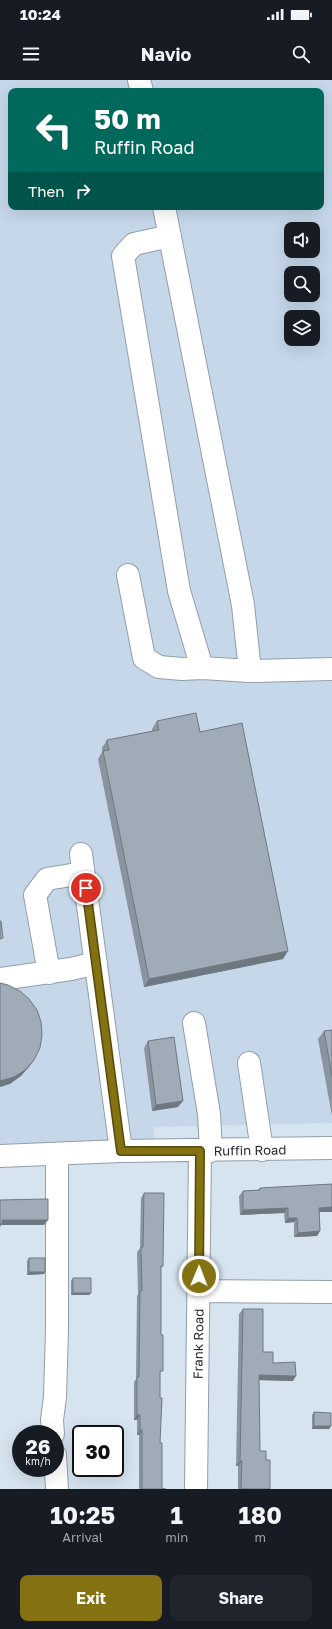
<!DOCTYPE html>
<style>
body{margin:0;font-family:"Golos Text",sans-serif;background:#20242c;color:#f1f3f6;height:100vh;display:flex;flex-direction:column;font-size:15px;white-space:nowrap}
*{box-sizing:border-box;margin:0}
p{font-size:13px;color:#9ea1a6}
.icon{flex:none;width:22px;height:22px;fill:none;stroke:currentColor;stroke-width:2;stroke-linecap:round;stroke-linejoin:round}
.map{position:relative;height:1409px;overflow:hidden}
.sheet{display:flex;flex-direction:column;background:#171b24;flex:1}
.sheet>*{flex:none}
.top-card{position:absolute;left:8px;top:8px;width:316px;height:122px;border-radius:8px;box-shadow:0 4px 16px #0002;background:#00695c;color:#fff;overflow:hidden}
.buttons{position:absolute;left:284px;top:142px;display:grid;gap:8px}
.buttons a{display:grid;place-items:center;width:36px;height:36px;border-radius:8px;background:#171b24;box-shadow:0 4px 16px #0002;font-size:20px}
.speed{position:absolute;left:12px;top:1345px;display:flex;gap:8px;font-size:20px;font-weight:700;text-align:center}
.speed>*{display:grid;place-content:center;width:52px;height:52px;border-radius:50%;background:#171b24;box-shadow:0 4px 16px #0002;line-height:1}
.speed small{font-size:10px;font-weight:400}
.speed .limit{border:2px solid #111;border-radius:6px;background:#fff;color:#111}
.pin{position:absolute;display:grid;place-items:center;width:34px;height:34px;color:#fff;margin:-17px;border:2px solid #fff;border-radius:50%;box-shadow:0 1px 4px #0007}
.me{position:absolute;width:44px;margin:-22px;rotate:1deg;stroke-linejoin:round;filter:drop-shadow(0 0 3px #0008)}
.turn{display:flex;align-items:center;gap:14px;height:84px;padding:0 20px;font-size:18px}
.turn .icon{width:52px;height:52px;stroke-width:2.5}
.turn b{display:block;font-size:28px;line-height:34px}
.then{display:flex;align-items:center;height:38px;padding:0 20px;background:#0003;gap:8px;font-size:15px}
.eta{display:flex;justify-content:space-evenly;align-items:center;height:68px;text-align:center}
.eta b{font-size:24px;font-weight:700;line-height:28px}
.cta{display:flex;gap:8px;margin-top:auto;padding:8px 20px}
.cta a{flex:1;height:46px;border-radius:8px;background:#847112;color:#fff;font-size:16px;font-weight:700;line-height:46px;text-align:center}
.cta a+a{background:#20242c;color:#f1f3f6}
.status{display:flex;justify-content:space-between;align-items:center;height:28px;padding:0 20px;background:#171b24;direction:ltr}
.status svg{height:11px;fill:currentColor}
header{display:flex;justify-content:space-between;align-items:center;height:52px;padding:0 20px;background:#171b24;font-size:18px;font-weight:700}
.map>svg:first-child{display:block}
.built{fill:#c5d7e9;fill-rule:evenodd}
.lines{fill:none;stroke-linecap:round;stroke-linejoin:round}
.minor-casing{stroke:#929eaa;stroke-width:24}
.minor{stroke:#fff;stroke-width:22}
.wall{fill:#89949e}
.shaded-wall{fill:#6f7881}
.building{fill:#9facb8;stroke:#6f7881}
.route-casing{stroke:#56490c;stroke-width:10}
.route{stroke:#847112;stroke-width:7}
.labels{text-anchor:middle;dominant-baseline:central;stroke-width:3.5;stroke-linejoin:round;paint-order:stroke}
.street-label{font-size:13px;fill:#252a2f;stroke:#fff}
</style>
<div class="status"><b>10:24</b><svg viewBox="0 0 49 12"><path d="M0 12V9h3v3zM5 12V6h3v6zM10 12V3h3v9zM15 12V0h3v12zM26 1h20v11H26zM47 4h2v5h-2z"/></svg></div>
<header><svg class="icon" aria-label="menu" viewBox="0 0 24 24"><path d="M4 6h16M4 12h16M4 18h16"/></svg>Navio<svg class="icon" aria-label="search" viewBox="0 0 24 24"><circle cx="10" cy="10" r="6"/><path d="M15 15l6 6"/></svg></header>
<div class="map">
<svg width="332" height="1409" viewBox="0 0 332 1409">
<rect width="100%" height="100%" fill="#d6e4f0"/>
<!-- built -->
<path class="built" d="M0 0H332V1043L153 1047 156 1065 0 1071ZM11 11H321V127H11ZM291 149H313V171H291ZM291 193H313V215H291ZM291 237H313V259H291Z"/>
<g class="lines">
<defs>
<path id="minor" d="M139 0 142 11
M164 127 243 525 250 591
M170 156 134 164 123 176 179 511 202 588
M128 495 144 578 159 587 182 589 202 588 250 591 332 589
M81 774 121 1071
M49 893 35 815 47 799 83 793
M0 899 71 889 96 883
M194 943 209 1034 211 1071
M249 983 262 1070
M0 1076 121 1071 332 1068
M198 1211 332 1212
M53 1354 52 1340 55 1317 57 1250V1074
M55 1375 57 1409
M196 1409 200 1071"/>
</defs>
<!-- minor casing -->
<use href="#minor" class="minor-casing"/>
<!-- minor -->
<use href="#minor" class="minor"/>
</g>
<!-- wall -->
<path class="wall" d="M157 641 200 652 283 879 144 907 98 679 102 672V668L107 660 152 651V649Z
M332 950V1036L318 959 324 951Z
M148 961 178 1027 152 1031 144 968Z
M332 1104V1132H319L320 1151 317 1156 294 1157V1142L285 1143 284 1133 240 1135 239 1116 243 1111 258 1110 260 1108Z
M144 1113 163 1186 161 1188 160 1318V1363L162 1409H166H139V1355H137V1340H134V1302L136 1299 137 1216 138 1214 137 1172 140 1168 141 1118Z
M29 1178 45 1192 44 1194 27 1195V1181Z
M73 1198 91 1213 89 1215H71V1201Z
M243 1229 263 1272 273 1283 293 1301 259 1300 260 1371 266 1380 270 1409H238V1386H236L239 1234Z
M314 1332 331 1346 329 1349H312V1335Z"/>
<!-- shaded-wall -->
<path class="shaded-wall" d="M288 871 283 879 144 907 149 899Z
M34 980 29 987 21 996 10 1004 0 1007V1001Z
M183 1021 178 1027 152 1031 156 1025Z
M332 1127V1132H315L319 1128Z
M288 1128 284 1133 240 1135 243 1130Z
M288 1138H297L294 1142 285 1143Z
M2 1140H48L44 1145H1L0 1147V1143Z
M320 1151 317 1156 294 1157 298 1153Z
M29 1192H45L44 1194 27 1195Z
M73 1213H91L89 1215H71Z
M259 1295 296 1296 293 1301 256 1300Z
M137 1335H140L137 1340H134Z
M314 1346H331L329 1349H312Z
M140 1350H142L139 1355H137Z
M240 1381H242L238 1386H236Z"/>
<!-- building -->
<path class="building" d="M196 633 200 652 242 643 288 871 149 899 103 671 109 670 107 660 159 650 157 641Z
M0 841H1L3 858 0 859Z
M0 903 8 905 20 911 29 919 37 930 41 942 42 955 40 968 34 980 25 990 14 997 0 1001Z
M332 950V996L324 951Z
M174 957 183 1021 156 1025 148 961Z
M332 1104V1127L319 1128 320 1151 298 1153 297 1138H288V1128L243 1130V1111L260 1110V1108Z
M144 1113H164L163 1186H161V1255H163V1291H160V1318H162L160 1363H162V1409H166H142V1350H140V1335H137V1297H139L140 1211H142L141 1167H143Z
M48 1119V1140H2V1144H0V1120Z
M29 1178H45V1192H29Z
M73 1198H91V1213H73Z
M243 1229H263V1272H273V1283L295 1282 296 1296 259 1295 260 1371H266V1380H270V1409H241L242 1381H240Z
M314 1332 331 1333V1346H314Z"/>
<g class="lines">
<defs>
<path id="route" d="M86 808 121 1071H200L199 1196"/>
</defs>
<!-- route casing -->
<use href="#route" class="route-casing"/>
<!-- route -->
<use href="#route" class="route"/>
</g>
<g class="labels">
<!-- street labels -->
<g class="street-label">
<text transform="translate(250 1070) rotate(-1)">Ruffin Road</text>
<text transform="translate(198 1264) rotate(-89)">Frank Road</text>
</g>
</g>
</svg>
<div class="buttons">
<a><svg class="icon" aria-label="sound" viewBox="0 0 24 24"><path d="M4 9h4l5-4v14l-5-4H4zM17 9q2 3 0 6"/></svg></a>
<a><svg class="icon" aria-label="search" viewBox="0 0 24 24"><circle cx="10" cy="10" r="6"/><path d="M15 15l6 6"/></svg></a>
<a><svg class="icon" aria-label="layers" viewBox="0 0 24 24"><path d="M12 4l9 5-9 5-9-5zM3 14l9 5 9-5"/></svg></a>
</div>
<div class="speed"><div>26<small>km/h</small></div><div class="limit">30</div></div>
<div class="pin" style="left:86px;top:808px;background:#d93025"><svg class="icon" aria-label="arrive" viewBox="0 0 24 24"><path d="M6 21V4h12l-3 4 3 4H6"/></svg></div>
<svg class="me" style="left:199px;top:1196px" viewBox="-20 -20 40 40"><circle r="17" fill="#847112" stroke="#fff" stroke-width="3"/><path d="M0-11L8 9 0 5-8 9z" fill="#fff"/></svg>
<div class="top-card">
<div class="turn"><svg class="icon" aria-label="left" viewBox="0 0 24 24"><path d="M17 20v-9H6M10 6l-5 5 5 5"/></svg><div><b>50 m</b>Ruffin Road</div></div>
<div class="then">Then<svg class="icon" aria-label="right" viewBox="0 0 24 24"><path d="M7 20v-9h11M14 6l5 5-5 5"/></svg></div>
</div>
</div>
<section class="sheet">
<div class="eta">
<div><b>10:25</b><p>Arrival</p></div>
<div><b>1</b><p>min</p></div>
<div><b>180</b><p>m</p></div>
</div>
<div class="cta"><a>Exit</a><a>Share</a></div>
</section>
